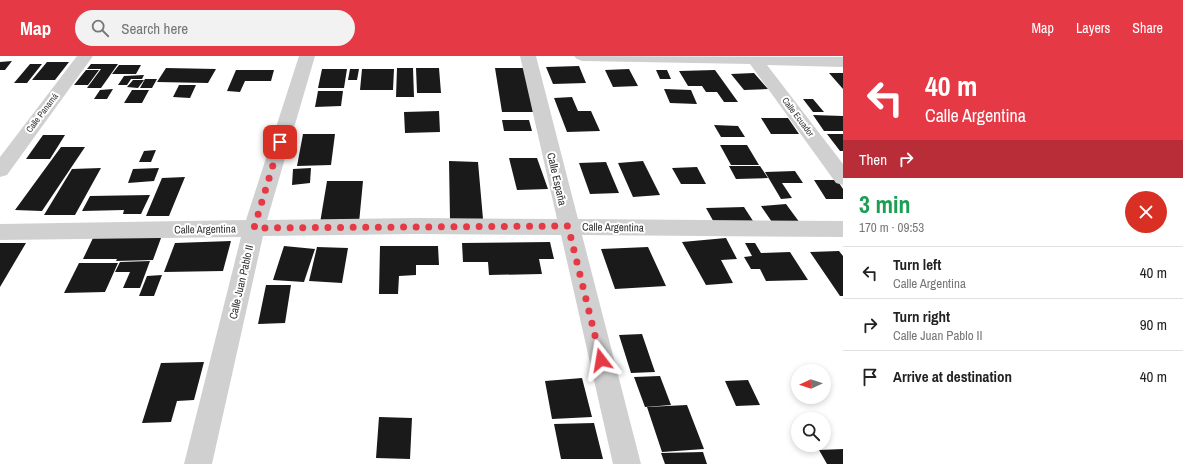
<!DOCTYPE html>
<meta charset="utf-8">
<style>
body{margin:0;font-family:"Archivo Narrow",sans-serif;background:#f2f2f2;color:#222;height:100vh;display:flex;flex-direction:column;font-size:15px;white-space:nowrap}
*{box-sizing:border-box;margin:0}
p{font-size:13px;color:#767676}
.icon{flex:none;width:22px;height:22px;fill:none;stroke:currentColor;stroke-width:2;stroke-linecap:round;stroke-linejoin:round}
.map{position:relative;flex:1;overflow:hidden}
.side{display:flex;flex-direction:column;background:#fff;width:340px}
.side>*{flex:none}
.guide{background:#e63946;color:#fff;overflow:hidden}
.needle{width:26px;rotate:267deg}
.fabs{position:absolute;left:791px;top:308px;display:grid;gap:8px}
.fabs a{display:grid;place-items:center;width:40px;height:40px;border-radius:50%;background:#fff;box-shadow:0 2px 6px #0003;font-size:20px}
.pin{position:absolute;display:grid;place-items:center;width:34px;height:34px;color:#fff;margin:-17px;border-radius:8px;box-shadow:0 2px 6px #0006}
.me{position:absolute;width:44px;margin:-22px;rotate:346deg;stroke-linejoin:round;filter:drop-shadow(0 0 3px #0008)}
.turn{display:flex;align-items:center;gap:14px;height:84px;padding:0 16px;font-size:18px}
.turn .icon{width:52px;height:52px;stroke-width:2.5}
.turn b{display:block;font-size:28px;line-height:34px}
.then{display:flex;align-items:center;height:38px;padding:0 16px;background:#0003;gap:8px;font-size:15px}
.round{display:grid;place-items:center;flex:none;width:42px;height:42px;border-radius:21px;background:#f2f2f2}
.summary{display:flex;align-items:center;justify-content:space-between;height:68px;padding:0 16px}
h1{font-size:24px;font-weight:800;line-height:30px;color:#1e9e55}
ul{padding:0;list-style:none}
li{display:flex;align-items:center;gap:12px;height:52px;padding:0 16px;border-top:1px solid #e0e0e0}
li div{flex:1}
li b{display:block;font-size:15px}
li em{font-style:normal}
header{display:flex;align-items:center;gap:24px;box-sizing:border-box;height:56px;padding:0 20px;background:#e63946;color:#fff}
header strong{font-size:19px}
nav{display:flex;gap:22px;margin-inline-start:auto;font-size:14px}
.search{width:280px;height:36px;background:#f2f2f2;display:flex;align-items:center;gap:10px;box-sizing:border-box;padding:0 14px;border-radius:22px;color:#767676;font-size:15px}
main{display:flex;flex:1;min-height:0}
.map>svg:first-child{display:block}
.building{fill:#1a1a1a}
.lines{fill:none;stroke-linecap:round;stroke-linejoin:round}
.street{fill:#d0d0d0;fill-rule:evenodd}
.route{stroke:#e63946;stroke-width:7;stroke-dasharray:0 12.6}
.labels{text-anchor:middle;dominant-baseline:central;stroke-width:4;stroke-linejoin:round;paint-order:stroke}
.far-street-label{font-size:9px;fill:#333;stroke:#fff}
.street-label{font-size:11px;fill:#333;stroke:#fff}
</style>
<header>
<strong>Map</strong>
<div class="search"><svg class="icon" aria-label="search" viewBox="0 0 24 24"><circle cx="10" cy="10" r="6"/><path d="M15 15l6 6"/></svg>Search here</div>
<nav><a>Map</a><a>Layers</a><a>Share</a></nav>
</header>
<main>
<div class="map">
<svg width="843" height="408" viewBox="0 0 843 408">
<rect width="100%" height="100%" fill="#fff"/>
<!-- building -->
<path class="building" d="M12 5 5 14H0V6Z
M47 6H69L55 24H32Z
M30 8H42L27 27H14Z
M91 8H118L101 32H87L101 13H87Z
M119 9H141L136 18H112Z
M579 10 586 27 553 28 546 11Z
M166 12 216 13 208 27 157 26Z
M397 12H413L414 41H396Z
M416 12H439L441 37H417Z
M495 12H524L534 56H502Z
M322 13H347L344 32H318Z
M350 13H359L357 24H348Z
M362 13H394L393 34H360Z
M629 13 638 30 613 31 605 14Z
M86 14H99L88 29H74Z
M236 14H274L271 25H245L240 36 227 35Z
M656 14H667L671 23H660Z
M715 14 738 46H724L717 36H706L702 30H688L679 15Z
M754 17 768 33 744 34 731 18Z
M829 17H843V33Z
M144 19 142 23H131L127 29H118L124 20Z
M145 23H157L152 32H140Z
M133 24H144L138 32 127 31Z
M179 29H196L190 42 173 41Z
M113 33 107 43H94L100 34Z
M664 33 691 34 697 48 670 47Z
M132 34H149L142 47H124Z
M318 35H343L341 50 315 51Z
M572 41 578 55H591L600 75 567 76 554 42Z
M803 43H813L824 56H813Z
M439 55 440 76 405 77 404 56Z
M813 59 843 60V75H824Z
M761 62H788L799 78H771Z
M502 64H529L532 75H504Z
M714 69 738 70 745 81H721Z
M303 78H335L331 109 297 110Z
M827 78H843V95H840Z
M43 79H65L50 103H26Z
M720 89H747L759 109H731Z
M61 91H85L42 155 15 154Z
M156 94 151 106H139L144 95Z
M509 102H537L548 133 517 134Z
M449 105 478 106 483 163H450Z
M643 105 660 139 633 141 618 107Z
M606 106 619 137 590 138 579 107Z
M729 110H760L768 122 736 123Z
M697 111 706 128H681L672 112Z
M101 112 75 159H44L72 113Z
M159 112 154 125 128 127 133 113Z
M311 112 310 127 292 129 293 113Z
M795 115 803 127H782L792 142 781 143 765 116Z
M185 121 169 160H146L162 122Z
M814 124H837L843 133V143H826Z
M327 125H363L359 167H320Z
M150 139 141 158H123L124 154 82 155 90 140Z
M786 148 800 167 774 169 761 150Z
M744 151 755 168 716 170 706 152Z
M93 182H161L153 204 116 205 117 203H83Z
M726 182 737 203 721 204 733 227 706 229 682 186Z
M231 185 223 215 164 216 175 187Z
M550 186 554 203H539L542 218 489 219 488 206H463L462 187Z
M0 187H26L0 231Z
M745 187H755L761 197 790 196 808 224 766 225 760 213H751L744 201 752 200Z
M284 190 315 193 304 226 273 224Z
M380 190H438L439 209H416V219L399 220 398 238H379Z
M317 191 348 192 342 227 309 225Z
M648 191 666 230 615 233 601 193Z
M839 195 843 200V240H840L810 196Z
M150 205 140 232H123L130 216H115L120 206Z
M79 207H118L105 236 64 237Z
M162 219 154 240H139L147 220Z
M266 229H291L285 267 258 268Z
M642 278 655 316 631 317 619 279Z
M204 306 194 344 177 345 171 366 142 367 161 307Z
M660 320 671 349 645 351 634 321Z
M582 322 592 361 552 363 545 325Z
M748 324 760 349 736 350 725 325Z
M687 349 704 393 662 396 647 351Z
M379 361 412 362 410 403 376 402Z
M594 367 603 403H561L554 368Z
M843 393V408H827L819 394Z
M703 396 707 408H665L661 397Z"/>
<g class="lines">
<!-- street -->
<path class="street" d="M77 0H93L7 119 0 121V101Z
M299 0H315L267 164 417 162 557 163 520 0H536L578 163 843 165V181L582 179 641 408H613L561 179 417 178 263 180 212 408H184L241 181 0 184V168L246 164Z
M574 0 843 1V11L767 9 843 108V129L836 127 750 8 582 5 577 3Z"/>
</g>
<g class="lines">
<!-- route -->
<path class="route" d="M280 86 254 172 568 170 601 304"/>
</g>
<g class="labels">
<!-- far-street labels -->
<g class="far-street-label">
<text transform="translate(42 57) rotate(-53)">Calle Panamá</text>
<text transform="translate(798 61) rotate(53)">Calle Ecuador</text>
</g>
<!-- street labels -->
<g class="street-label">
<text transform="translate(557 123) rotate(77)">Calle España</text>
<text transform="translate(613 171) rotate(1)">Calle Argentina</text>
<text transform="translate(205 173) rotate(-1)">Calle Argentina</text>
<text transform="translate(241 226) rotate(-77)">Calle Juan Pablo II</text>
</g>
</g>
</svg>
<div class="fabs">
<a><svg class="needle" viewBox="-14 -14 28 28"><path d="M0-13l5 13h-10z" fill="#e53935"/><path d="M0 13l5-13h-10z" fill="#767676"/></svg></a>
<a><svg class="icon" aria-label="search" viewBox="0 0 24 24"><circle cx="10" cy="10" r="6"/><path d="M15 15l6 6"/></svg></a>
</div>
<div class="pin" style="left:280px;top:86px;background:#d93025"><svg class="icon" aria-label="arrive" viewBox="0 0 24 24"><path d="M6 21V4h12l-3 4 3 4H6"/></svg></div>
<svg class="me" style="left:601px;top:304px" viewBox="-20 -20 40 40"><path d="M0-17L14 15 0 8-14 15z" fill="#e63946" stroke="#fff" stroke-width="4"/></svg>
</div>
<section class="side">
<div class="guide">
<div class="turn"><svg class="icon" aria-label="left" viewBox="0 0 24 24"><path d="M17 20v-9H6M10 6l-5 5 5 5"/></svg><div><b>40 m</b>Calle Argentina</div></div>
<div class="then">Then<svg class="icon" aria-label="right" viewBox="0 0 24 24"><path d="M7 20v-9h11M14 6l5 5-5 5"/></svg></div>
</div>
<div class="summary"><div><h1>3 min</h1><p>170 m · 09:53</p></div><a class="round" style="background:#d93025;color:#fff"><svg class="icon" aria-label="close" viewBox="0 0 24 24"><path d="M6 6l12 12M18 6L6 18"/></svg></a></div>
<ul>
<li><svg class="icon" aria-label="left" viewBox="0 0 24 24"><path d="M17 20v-9H6M10 6l-5 5 5 5"/></svg><div><b>Turn left</b><p>Calle Argentina</p></div><em>40 m</em></li>
<li><svg class="icon" aria-label="right" viewBox="0 0 24 24"><path d="M7 20v-9h11M14 6l5 5-5 5"/></svg><div><b>Turn right</b><p>Calle Juan Pablo II</p></div><em>90 m</em></li>
<li><svg class="icon" aria-label="arrive" viewBox="0 0 24 24"><path d="M6 21V4h12l-3 4 3 4H6"/></svg><div><b>Arrive at destination</b></div><em>40 m</em></li>
</ul>
</section>
</main>
